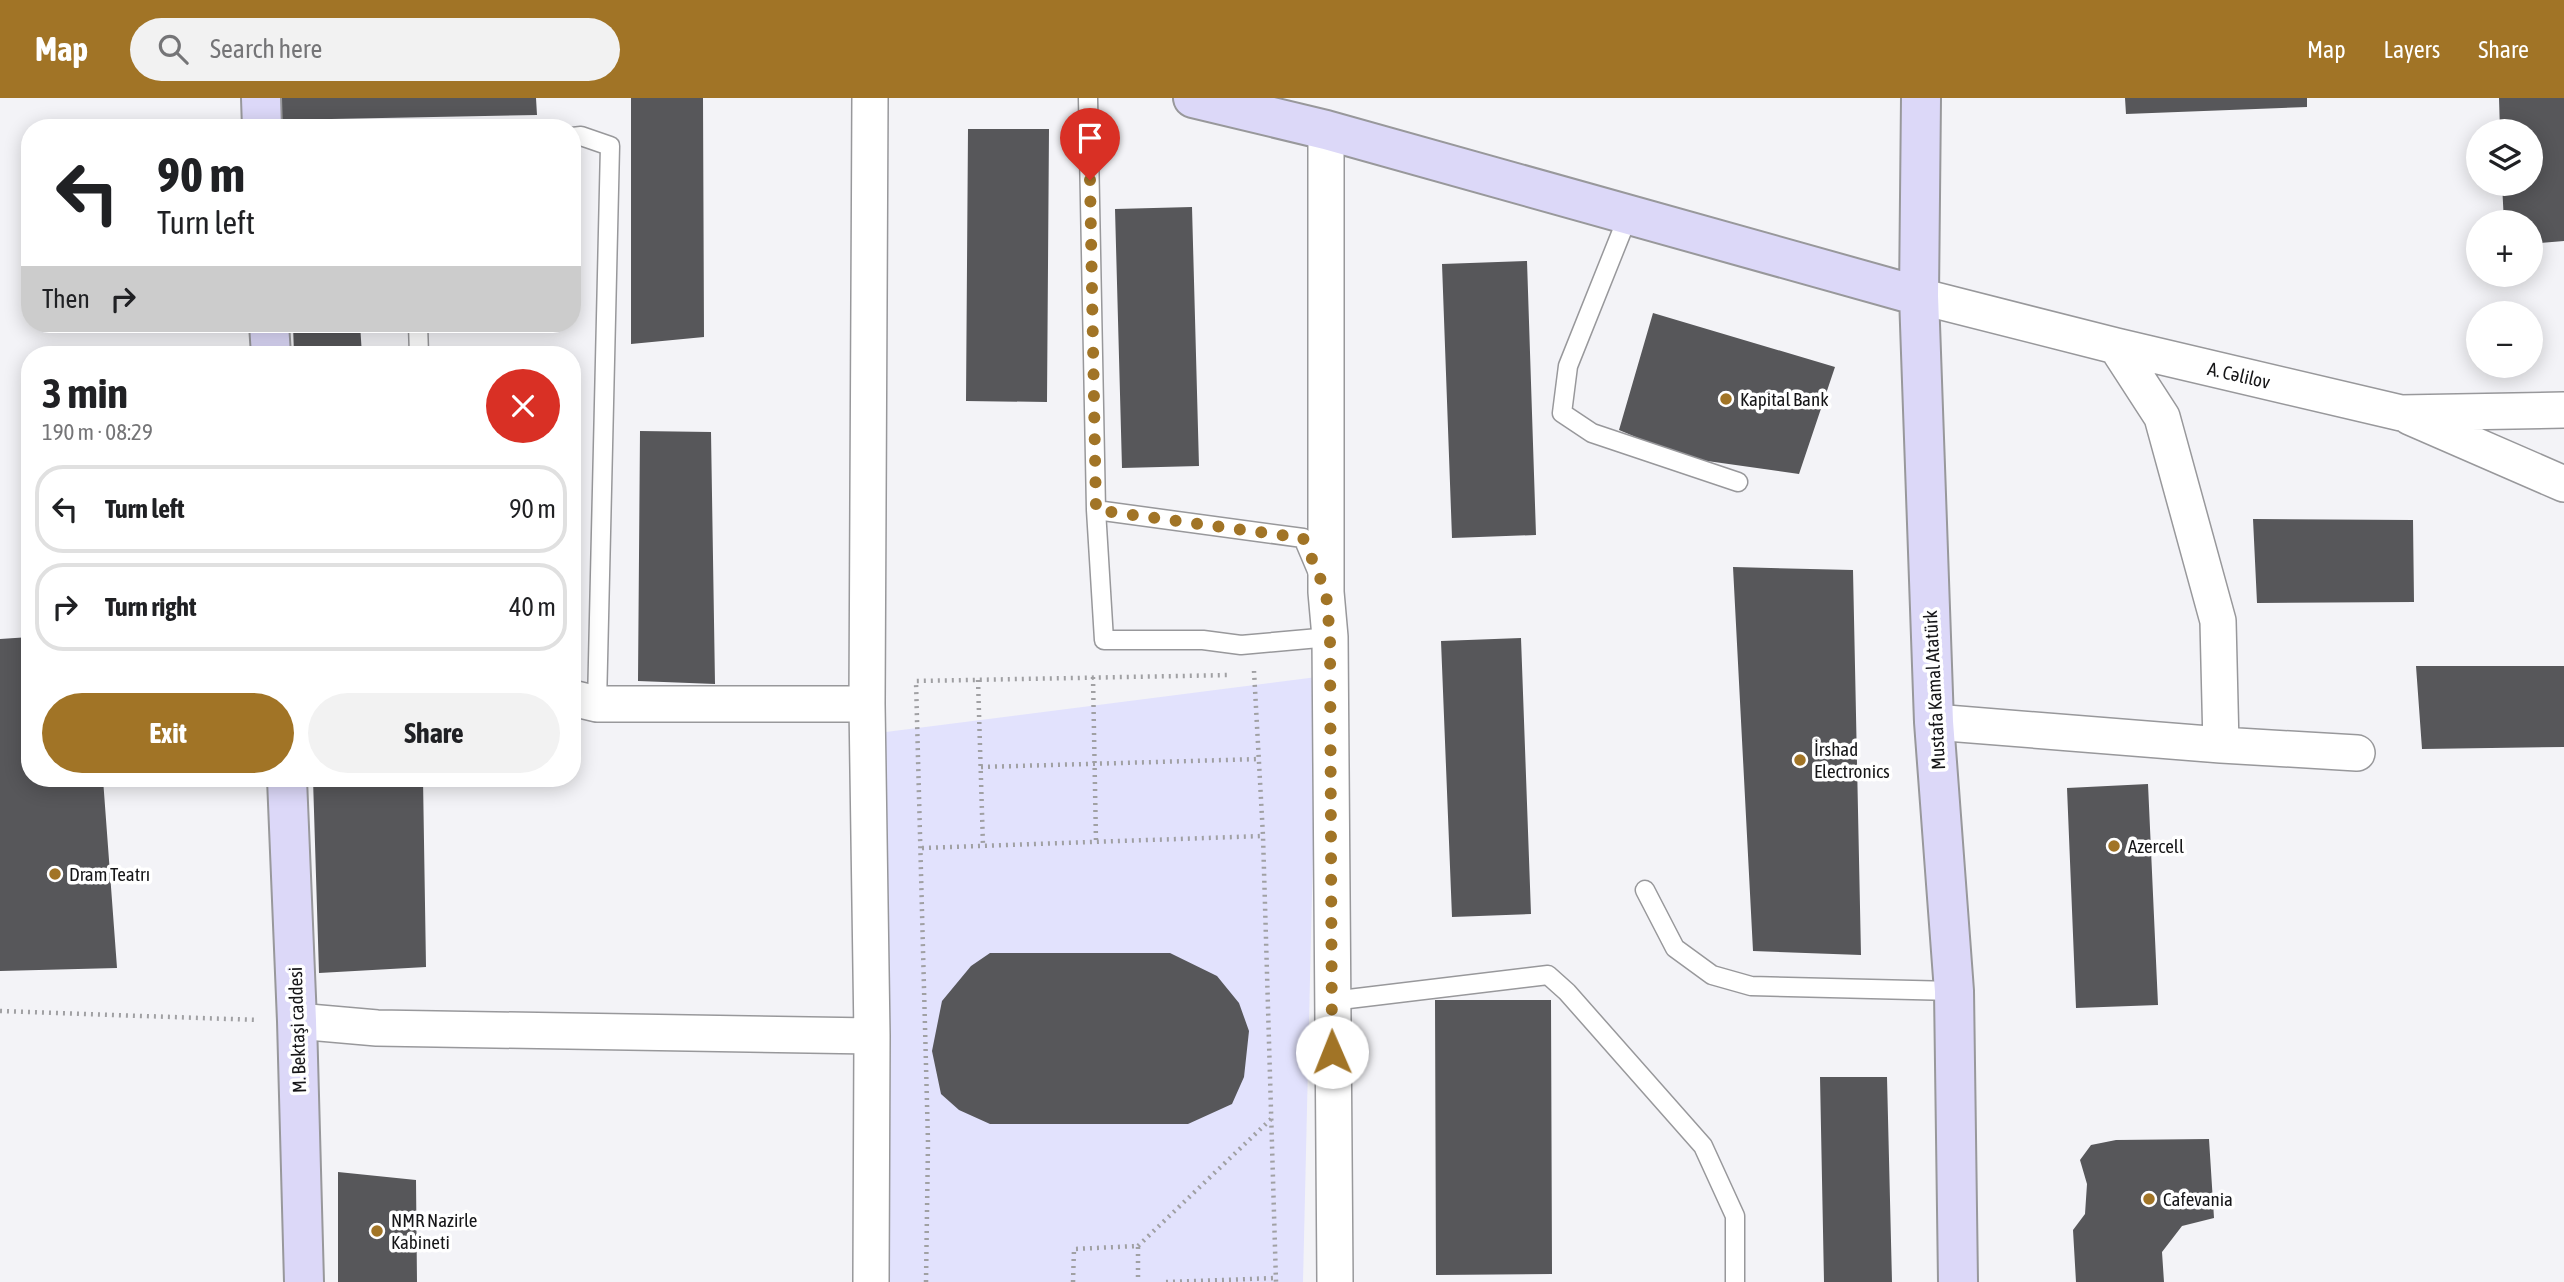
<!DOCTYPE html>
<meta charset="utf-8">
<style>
body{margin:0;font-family:"Asap Condensed",sans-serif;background:#f2f2f2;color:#202124;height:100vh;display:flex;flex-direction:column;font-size:26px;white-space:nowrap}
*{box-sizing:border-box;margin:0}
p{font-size:23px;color:#757577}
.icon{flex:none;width:38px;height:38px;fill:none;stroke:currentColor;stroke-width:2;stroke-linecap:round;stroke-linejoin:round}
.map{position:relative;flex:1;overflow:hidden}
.details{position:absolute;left:21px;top:248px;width:560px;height:441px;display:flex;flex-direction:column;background:#fff;border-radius:28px;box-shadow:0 4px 18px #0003}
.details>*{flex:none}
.banner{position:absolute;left:21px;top:21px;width:560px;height:214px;border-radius:28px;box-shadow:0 4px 18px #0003;background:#fff;color:#202124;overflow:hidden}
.controls{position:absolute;left:2466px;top:21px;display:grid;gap:14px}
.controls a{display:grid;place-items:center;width:77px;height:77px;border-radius:50%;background:#fff;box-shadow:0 4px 18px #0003;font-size:35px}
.pin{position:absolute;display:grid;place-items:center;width:60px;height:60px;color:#fff;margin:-72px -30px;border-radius:50% 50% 50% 0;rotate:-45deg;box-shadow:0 0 7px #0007}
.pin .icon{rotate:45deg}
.me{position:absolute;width:77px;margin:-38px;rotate:359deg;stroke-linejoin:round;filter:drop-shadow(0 0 5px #0008)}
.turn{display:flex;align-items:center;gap:24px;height:147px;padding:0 21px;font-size:32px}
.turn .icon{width:91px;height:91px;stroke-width:2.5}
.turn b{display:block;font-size:49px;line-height:60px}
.then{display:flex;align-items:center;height:66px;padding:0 21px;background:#0003;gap:14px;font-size:26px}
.round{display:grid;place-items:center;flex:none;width:74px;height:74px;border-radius:37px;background:#f2f2f2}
.head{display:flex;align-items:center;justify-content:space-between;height:119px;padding:0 21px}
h1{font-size:42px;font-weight:700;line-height:52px}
.primary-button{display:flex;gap:14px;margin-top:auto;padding:14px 21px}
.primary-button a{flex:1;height:80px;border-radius:42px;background:#a17426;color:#fff;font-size:28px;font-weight:700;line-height:80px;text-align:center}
.primary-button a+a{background:#f2f2f2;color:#202124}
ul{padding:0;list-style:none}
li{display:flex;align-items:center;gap:21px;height:88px;margin:0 14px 10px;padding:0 7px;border:4px solid #e0e0e0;border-radius:28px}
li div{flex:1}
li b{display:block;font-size:26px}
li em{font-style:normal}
header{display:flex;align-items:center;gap:42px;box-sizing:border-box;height:98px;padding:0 35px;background:#a17426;color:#fff}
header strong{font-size:33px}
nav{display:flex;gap:38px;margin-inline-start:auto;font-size:24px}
.search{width:490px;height:63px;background:#f2f2f2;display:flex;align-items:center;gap:18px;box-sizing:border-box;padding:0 24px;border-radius:38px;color:#757577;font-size:26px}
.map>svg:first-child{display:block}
.green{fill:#e2e2fd}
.building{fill:#57575a}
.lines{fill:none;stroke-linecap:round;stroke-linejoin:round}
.lane-casing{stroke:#98989b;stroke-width:21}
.street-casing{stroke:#98989b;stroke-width:38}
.secondary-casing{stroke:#98989b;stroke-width:42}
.path{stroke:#a0a0a3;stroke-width:4.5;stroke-dasharray:2 5;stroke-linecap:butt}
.lane{stroke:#fff;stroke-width:18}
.street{stroke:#fff;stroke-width:35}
.secondary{stroke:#dcd8f8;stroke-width:38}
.route{stroke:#a17426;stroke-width:12;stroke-dasharray:0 21.6}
.poi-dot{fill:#a17426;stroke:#fff;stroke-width:2.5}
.labels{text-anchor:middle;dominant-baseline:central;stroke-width:7;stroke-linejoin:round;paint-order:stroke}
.street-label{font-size:19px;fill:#161618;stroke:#fff}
.poi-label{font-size:19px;fill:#161618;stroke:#fff;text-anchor:start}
</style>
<header>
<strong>Map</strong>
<div class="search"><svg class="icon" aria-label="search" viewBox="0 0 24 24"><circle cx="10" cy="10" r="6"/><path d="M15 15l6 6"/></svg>Search here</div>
<nav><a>Map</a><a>Layers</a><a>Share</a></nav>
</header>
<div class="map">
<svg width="2564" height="1184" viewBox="0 0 2564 1184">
<rect width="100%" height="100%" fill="#f3f3f7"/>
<!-- green -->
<path class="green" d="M1317 579 1303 1184H864L870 636Z"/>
<!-- building -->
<path class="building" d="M281 0H536L537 17 280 22Z
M631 0H703L704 239 631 246Z
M2125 0H2307V9L2126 16Z
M2499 0H2564V143L2530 146V124H2504L2502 86H2530V33H2500Z
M968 31H1049L1047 304 966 303Z
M1192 109 1199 368 1122 370 1115 111Z
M1527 163 1536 437 1452 440 1442 166Z
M1653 215 1835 269 1799 376 1686 360 1619 332Z
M293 226H360L362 257H294Z
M640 333 711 334 715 586 638 583Z
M2253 421 2413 422 2414 504 2257 505Z
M1733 469 1853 472 1861 857 1753 853Z
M30 539V681H103L117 870 0 873V541Z
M1521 540 1531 816 1452 819 1441 543Z
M2416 568H2564V649L2422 651Z
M313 681H423L426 869 319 875Z
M2148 686 2158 907 2076 910 2067 690Z
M990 855H1170L1217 878 1239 905 1249 933 1244 979 1232 1006 1188 1026H990L959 1012 941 996 932 953 942 903 971 868Z
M1435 902H1551L1552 1176 1436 1177Z
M1820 979H1887L1892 1184H1824Z
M2209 1041 2214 1120 2182 1128 2162 1154 2164 1184H2076L2073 1132 2085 1116 2087 1086 2080 1062 2091 1047 2116 1042Z
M338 1074 416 1082 417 1184H338Z"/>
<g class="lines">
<defs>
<path id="lane" d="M1088 0 1096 412 1104 542H1203L1241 547 1330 539
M572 39 581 38 610 48 597 606
M1628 118 1568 268 1562 315 1592 335 1738 384
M418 226 419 257
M1096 412 1303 440 1317 473
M1645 792 1675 850 1712 877 1751 888 1954 893
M1332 903 1548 877 1567 894 1703 1048 1735 1118V1184"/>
<path id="street" d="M870 0 867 606 872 938 871 1184
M1326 32V494L1330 539 1335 1184
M1919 198 2116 248 2401 315 2564 312
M2410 319 2564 386
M572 600 597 606H867
M1934 624 2221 647 2218 523 2162 319 2116 248
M2221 647 2357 655
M297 923 377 930 872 938"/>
<path id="secondary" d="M261 0 262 30
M1193 0 1326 32 1919 198
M1921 0 1919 198 1934 624 1954 893 1958 1184
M269 226 271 257
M287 681 297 923 304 1184"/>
</defs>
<!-- lane casing -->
<use href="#lane" class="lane-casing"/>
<!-- street casing -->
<use href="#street" class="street-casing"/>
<!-- secondary casing -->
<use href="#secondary" class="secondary-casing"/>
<!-- path -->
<path class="path" d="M1254 573 1263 738 1276 1184
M1093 579 1096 744
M978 582 983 748
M981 669 1260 661
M922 750 1263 738
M0 913 258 922
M1138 1148 1271 1021
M926 1184 928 1044 916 583 1231 577
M1073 1184 1074 1151 1138 1148V1184
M1166 1184 1276 1180"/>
<!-- lane -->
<use href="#lane" class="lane"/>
<!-- street -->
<use href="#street" class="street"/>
<!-- secondary -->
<use href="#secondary" class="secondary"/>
</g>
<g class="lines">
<!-- route -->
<path class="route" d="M1090 82 1096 412 1303 440 1326 494 1330 539 1332 954"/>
</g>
<!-- markers -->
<g class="poi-dot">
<circle cx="1726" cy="301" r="7"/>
<circle cx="1800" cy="662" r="7"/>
<circle cx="2114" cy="748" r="7"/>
<circle cx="55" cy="776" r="7"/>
<circle cx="2149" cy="1101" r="7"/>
<circle cx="377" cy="1133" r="7"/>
</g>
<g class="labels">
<!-- street labels -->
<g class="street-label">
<text transform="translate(2239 277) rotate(13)">A. Cəlilov</text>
<text transform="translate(1934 592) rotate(-93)">Mustafa Kamal Atatürk</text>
<text transform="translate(297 932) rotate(-92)">M. Bektaşi caddesi</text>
</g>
<!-- poi labels -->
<g class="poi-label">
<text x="1740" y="301">Kapital Bank</text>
<text x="1814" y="651">İrshad<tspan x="1814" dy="22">Electronics</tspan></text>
<text x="2128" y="748">Azercell</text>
<text x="69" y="776">Dram Teatrı</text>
<text x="2163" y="1101">Cafevania</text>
<text x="391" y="1122">NMR Nazirle<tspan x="391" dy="22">Kabineti</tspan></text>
</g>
</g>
</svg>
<div class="controls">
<a><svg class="icon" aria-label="layers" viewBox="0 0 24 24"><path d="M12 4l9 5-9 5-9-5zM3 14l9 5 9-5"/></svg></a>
<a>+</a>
<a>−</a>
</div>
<div class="pin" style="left:1090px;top:82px;background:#d93025"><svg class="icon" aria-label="arrive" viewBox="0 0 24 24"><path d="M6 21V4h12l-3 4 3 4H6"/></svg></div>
<svg class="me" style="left:1332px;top:954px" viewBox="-20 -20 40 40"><circle r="19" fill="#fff"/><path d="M0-13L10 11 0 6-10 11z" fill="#a17426"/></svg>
<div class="banner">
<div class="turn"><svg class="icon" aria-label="left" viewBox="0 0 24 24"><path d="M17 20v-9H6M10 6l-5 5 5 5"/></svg><div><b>90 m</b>Turn left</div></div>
<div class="then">Then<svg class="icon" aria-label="right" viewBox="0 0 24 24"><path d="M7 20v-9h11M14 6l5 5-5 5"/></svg></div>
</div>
<section class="details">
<div class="head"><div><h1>3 min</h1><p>190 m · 08:29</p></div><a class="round" style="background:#d93025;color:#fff"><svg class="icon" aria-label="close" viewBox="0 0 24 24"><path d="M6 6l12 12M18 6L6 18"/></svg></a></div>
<ul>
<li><svg class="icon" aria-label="left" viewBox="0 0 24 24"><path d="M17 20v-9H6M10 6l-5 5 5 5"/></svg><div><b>Turn left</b></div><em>90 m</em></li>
<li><svg class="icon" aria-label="right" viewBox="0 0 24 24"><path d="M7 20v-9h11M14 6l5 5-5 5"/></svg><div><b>Turn right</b></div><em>40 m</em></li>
</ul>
<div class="primary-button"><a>Exit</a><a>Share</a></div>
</section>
</div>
